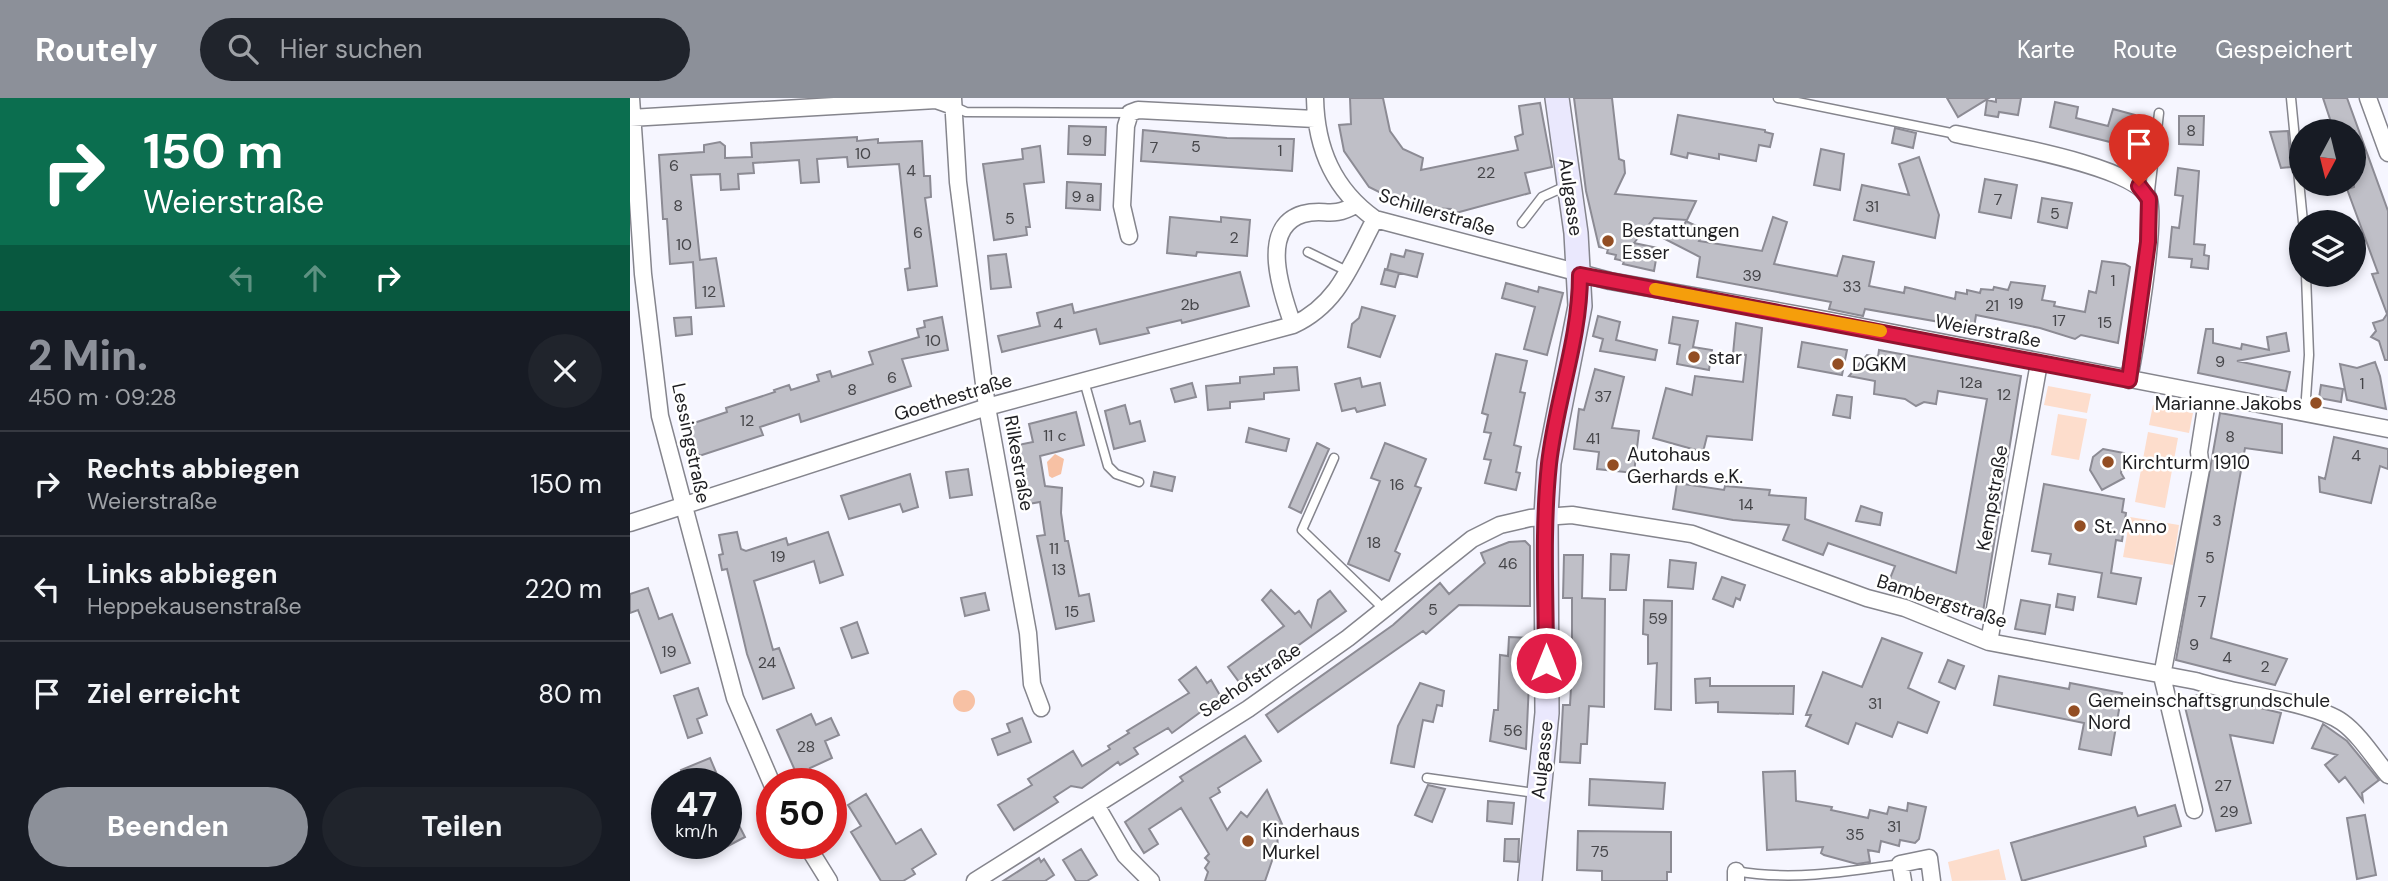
<!DOCTYPE html>
<html lang="de">
<meta charset="utf-8">
<style>
body{margin:0;font-family:"DM Sans",sans-serif;background:#20242c;color:#f1f3f6;height:100vh;display:flex;flex-direction:column;font-size:26px;white-space:nowrap}
*{box-sizing:border-box;margin:0}
p{font-size:23px;color:#9ea1a6}
.icon{flex:none;width:38px;height:38px;fill:none;stroke:currentColor;stroke-width:2;stroke-linecap:round;stroke-linejoin:round}
.map{position:relative;flex:1;overflow:hidden}
.details{display:flex;flex-direction:column;background:#171b24;width:630px}
.details>*{flex:none}
.banner{background:#0b6e4f;color:#fff;overflow:hidden}
.needle{width:46px;rotate:187deg}
.tools{position:absolute;left:1659px;top:21px;display:grid;gap:14px}
.tools a{display:grid;place-items:center;width:77px;height:77px;border-radius:50%;background:#171b24;box-shadow:0 4px 10px #0003;font-size:35px}
.speed{position:absolute;left:21px;top:670px;display:flex;gap:14px;font-size:35px;font-weight:700;text-align:center}
.speed>*{display:grid;place-content:center;width:91px;height:91px;border-radius:50%;background:#171b24;box-shadow:0 4px 10px #0003;line-height:1}
.speed small{font-size:18px;font-weight:400}
.speed .limit{border:10px solid #d22;background:#fff;color:#111}
.pin{position:absolute;display:grid;place-items:center;width:60px;height:60px;color:#fff;margin:-72px -30px;border-radius:50% 50% 50% 0;rotate:-45deg;box-shadow:0 0 7px #0007}
.pin .icon{rotate:45deg}
.me{position:absolute;width:77px;margin:-38px;rotate:0deg;stroke-linejoin:round;filter:drop-shadow(0 0 5px #0008)}
.turn{display:flex;align-items:center;gap:24px;height:147px;padding:0 28px;font-size:32px}
.turn .icon{width:91px;height:91px;stroke-width:2.5}
.turn b{display:block;font-size:49px;line-height:60px}
.lanes{display:flex;align-items:center;height:66px;padding:0 28px;background:#0003;justify-content:center;gap:35px;direction:ltr}
.lanes .off{opacity:.35}
.round{display:grid;place-items:center;flex:none;width:74px;height:74px;border-radius:37px;background:#20242c}
.overview{display:flex;align-items:center;justify-content:space-between;height:119px;padding:0 28px}
h1{font-size:42px;font-weight:800;line-height:52px;color:#8c9099}
.primary-button{display:flex;gap:14px;margin-top:auto;padding:14px 28px}
.primary-button a{flex:1;height:80px;border-radius:42px;background:#8c9099;color:#fff;font-size:28px;font-weight:800;line-height:80px;text-align:center}
.primary-button a+a{background:#20242c;color:#f1f3f6}
ul{padding:0;list-style:none}
li{display:flex;align-items:center;gap:21px;height:105px;padding:0 28px;border-top:2px solid #363941}
li div{flex:1}
li b{display:block;font-size:26px}
li em{font-style:normal}
header{display:flex;align-items:center;gap:42px;box-sizing:border-box;height:98px;padding:0 35px;background:#8c9099;color:#fff}
header strong{font-size:33px}
nav{display:flex;gap:38px;margin-inline-start:auto;font-size:24px}
.search{width:490px;height:63px;background:#20242c;display:flex;align-items:center;gap:18px;box-sizing:border-box;padding:0 24px;border-radius:38px;color:#9ea1a6;font-size:26px}
main{display:flex;flex:1;min-height:0}
.map>svg:first-child{display:block}
.green{fill:#fdddcc}
.water{fill:#f7c1a4}
.building{fill:#bfbfc7;stroke:#8c8b94;stroke-width:2}
.lines{fill:none;stroke-linecap:round;stroke-linejoin:round}
.service-casing{stroke:#85858d;stroke-width:11}
.minor-casing{stroke:#85858d;stroke-width:19}
.secondary-casing{stroke:#85858d;stroke-width:26}
.service{stroke:#fff;stroke-width:8}
.minor{stroke:#fff;stroke-width:16}
.secondary{stroke:#eae8fd;stroke-width:23}
.route-casing{stroke:#92132f;stroke-width:18}
.route{stroke:#e11d48;stroke-width:12}
.slow{stroke:#f59e0b;stroke-width:12}
.poi-dot{fill:#934e23;stroke:#fff;stroke-width:2.5}
.labels{text-anchor:middle;dominant-baseline:central;stroke-width:5;stroke-linejoin:round;paint-order:stroke}
.number-label{font-size:16px;fill:#46464a}
.street-label{font-size:19px;fill:#1e1e21;stroke:#fff}
.poi-label{font-size:19px;fill:#1e1e21;stroke:#fff;text-anchor:start}
</style>
<header>
<strong>Routely</strong>
<div class="search"><svg class="icon" aria-label="search" viewBox="0 0 24 24"><circle cx="10" cy="10" r="6"/><path d="M15 15l6 6"/></svg>Hier suchen</div>
<nav><a>Karte</a><a>Route</a><a>Gespeichert</a></nav>
</header>
<main>
<section class="details">
<div class="banner">
<div class="turn"><svg class="icon" aria-label="right" viewBox="0 0 24 24"><path d="M7 20v-9h11M14 6l5 5-5 5"/></svg><div><b>150 m</b>Weierstraße</div></div>
<div class="lanes"><svg class="icon off" aria-label="left" viewBox="0 0 24 24"><path d="M17 20v-9H6M10 6l-5 5 5 5"/></svg><svg class="icon off" aria-label="ahead" viewBox="0 0 24 24"><path d="M12 20V5M6 11l6-6 6 6"/></svg><svg class="icon" aria-label="right" viewBox="0 0 24 24"><path d="M7 20v-9h11M14 6l5 5-5 5"/></svg></div>
</div>
<div class="overview"><div><h1>2 Min.</h1><p>450 m · 09:28</p></div><a class="round"><svg class="icon" aria-label="close" viewBox="0 0 24 24"><path d="M6 6l12 12M18 6L6 18"/></svg></a></div>
<ul>
<li><svg class="icon" aria-label="right" viewBox="0 0 24 24"><path d="M7 20v-9h11M14 6l5 5-5 5"/></svg><div><b>Rechts abbiegen</b><p>Weierstraße</p></div><em>150 m</em></li>
<li><svg class="icon" aria-label="left" viewBox="0 0 24 24"><path d="M17 20v-9H6M10 6l-5 5 5 5"/></svg><div><b>Links abbiegen</b><p>Heppekausenstraße</p></div><em>220 m</em></li>
<li><svg class="icon" aria-label="arrive" viewBox="0 0 24 24"><path d="M6 21V4h12l-3 4 3 4H6"/></svg><div><b>Ziel erreicht</b></div><em>80 m</em></li>
</ul>
<div class="primary-button"><a>Beenden</a><a>Teilen</a></div>
</section>
<div class="map">
<svg width="1758" height="783" viewBox="0 0 1758 783">
<rect width="100%" height="100%" fill="#f6f6ff"/>
<!-- green -->
<path class="green" d="M1418 288 1461 296 1457 315 1414 307Z
M1523 307 1563 315 1559 335 1519 327Z
M1428 316 1457 321 1449 362 1421 357Z
M1518 334 1548 340 1535 410 1505 404Z
M1500 419 1549 427 1543 467 1493 459Z
M1369 751 1376 782 1322 783 1318 764Z"/>
<!-- water -->
<path class="water" d="M425 356 434 361 431 376 422 380 419 378 417 364Z
M323 603a11 11 0 1 1 22 0a11 11 0 1 1-22 0Z"/>
<!-- building -->
<path class="building" d="M720 0H753L760 33 773 51 793 60 791 72 888 52 885 39 893 36 889 8 910 5 922 69 895 75 900 95 822 116 821 111 779 109 739 89 714 53 709 27 721 26Z
M944 0H982L989 61 994 63 995 75 985 96 1066 103 1057 122 1024 120 1004 145 1028 150 1024 173 993 166 994 163 985 161 986 157 977 155 978 151 969 149 956 93Z
M1317 0H1359L1328 19Z
M1366 0H1391L1388 17 1369 14 1368 19 1355 17 1357 2 1366 4Z
M1693 0H1717L1758 113V262H1755L1749 243 1741 239 1746 233 1743 225 1753 222 1757 216 1742 176 1748 175 1717 91 1724 89V33H1704Z
M1425 4 1448 9 1446 20 1478 28 1483 11 1505 17 1498 43 1482 39 1480 44 1420 29Z
M1048 17 1135 32V34L1143 36 1140 49 1129 47 1126 63 1089 56V61L1058 55 1057 60 1041 56Z
M1549 18H1574L1573 47 1549 46Z
M439 28 476 29 475 57 438 56Z
M1265 30 1286 35 1283 50 1262 45Z
M513 32 597 40 664 41 662 73 511 63Z
M1658 33 1661 69 1651 70 1640 34Z
M227 39V43L248 41V45L292 43 294 78H300L301 99 295 100 307 188 278 192 275 171 280 170 269 66 218 69 217 59 187 61 189 84 171 85 169 62 123 65 124 75 108 76 109 91 91 92 90 76 61 77 70 162 86 160 94 208 66 210 63 164 40 166 37 121H33L29 57 74 54V47L90 44 95 48V60L122 59 121 45Z
M410 48 414 84 394 86 400 129H396L397 137 364 142 353 66 393 61 392 51Z
M1191 51 1214 56 1210 92 1184 87Z
M1289 59 1309 117 1305 140 1224 122 1232 87 1279 97 1269 66Z
M1548 70 1569 73 1564 146 1575 147 1574 157 1579 158 1578 171 1561 169 1562 161 1539 159 1542 129 1549 130 1553 98 1545 97Z
M1355 81 1387 87 1381 120 1349 114Z
M437 84 471 86 470 112 436 110Z
M1412 100 1442 105 1437 130 1408 124Z
M540 119 591 124V119L620 122 617 158 567 154 566 158 537 155Z
M1143 119 1157 124 1144 166 1207 178 1213 158 1244 164 1239 188 1274 195 1275 189 1325 201 1326 194 1337 196V192L1350 195 1351 191 1363 192 1364 189 1378 192 1381 184 1415 188 1412 202 1425 204 1424 208 1455 214 1459 193 1466 195 1472 163 1495 166 1500 169 1488 245 1451 237 1445 241 1410 230 1346 217 1344 230 1235 211 1233 218 1199 211 1201 204 1067 179 1070 159 1033 140 1034 138 1048 140 1056 123 1075 132 1069 143 1132 153Z
M776 152 793 156 787 179 757 172 761 156 774 159Z
M376 156 381 189 361 191 358 158Z
M755 171 769 175 765 189 751 186Z
M610 174 619 208 552 225 551 222 517 230 519 235 470 246 466 231 372 254 368 238 410 228 407 215 442 206 444 215Z
M876 185 908 194 909 189 933 195 917 257 894 251 905 209 872 200Z
M732 209 765 218 750 259 718 249 722 226 729 220Z
M968 218 990 224 986 242 1027 252 1025 262 970 253 973 241 963 238Z
M61 219 62 236 46 238 44 220Z
M312 219 318 252 272 261 281 288 171 324 169 316 130 329 133 337 69 358 58 327 97 314 96 310 145 294 144 292 159 287 161 292 189 283 187 277 200 273 202 279 243 266 239 254 289 239 287 231 295 229 294 223Z
M1043 219 1068 223 1063 249 1082 252 1079 272 1047 266 1050 247 1039 245Z
M1106 225 1132 230 1122 342 1077 338 1073 354 1023 340 1036 290 1062 297 1065 278 1113 284 1116 257 1103 256Z
M1576 231H1583V245L1611 251 1612 246 1639 252 1637 239 1656 235 1659 253 1607 263 1660 274 1656 293 1568 275Z
M1172 244 1217 252 1212 277 1168 269Z
M1249 252 1391 278 1353 514 1320 508 1259 483 1265 468 1198 445 1193 457 1153 442 1159 427 1103 422 1043 411 1047 385 1094 392 1095 388 1140 392 1139 397 1176 400 1175 421 1326 475 1357 301 1308 293 1306 306 1294 304 1286 308 1275 301 1244 296 1245 283 1219 278 1237 257 1248 259Z
M866 256 897 263 890 294 895 295 884 347 891 349 886 374 890 375 886 392 855 385 861 362 854 361 861 335 854 334 858 317 852 315Z
M1745 264 1750 278 1756 311 1717 302 1710 266 1727 270Z
M667 269 669 292 634 295V301L600 304V310L578 312 576 288 610 285V279L644 276V270Z
M965 271 994 279 982 330 1009 333 1004 375 967 371 969 354 944 351 949 311 954 312Z
M730 280 732 289 750 285 755 307 727 314 725 310 712 313 705 286Z
M562 285 566 299 545 304 541 291Z
M1691 287 1713 291 1711 304 1689 300Z
M1207 297 1222 299 1220 320 1203 317Z
M495 307 500 326 510 323 515 343 484 351 475 313Z
M446 314 454 347 410 358 415 388 432 390 431 415 435 443H438L449 498 459 496 464 523 426 531 407 438 415 437 410 404 393 407 391 391H396L388 347 403 344 399 326Z
M1590 315 1652 326V355L1615 350 1581 540 1657 561 1645 587 1546 562Z
M619 330 659 341 656 353 616 344Z
M1704 339 1758 351V371L1750 368 1741 405 1690 394 1689 379 1695 381Z
M687 345 699 351 671 415 659 409Z
M755 345 796 361 785 388 791 390 765 453 770 456 759 483 718 466 750 383 741 380Z
M1473 351 1494 355 1491 375 1494 380 1472 392 1460 372 1463 359Z
M338 371 342 397 320 400 316 374Z
M524 374 545 379 542 393 521 388Z
M280 376 288 409 273 414 270 406 219 421 211 398Z
M1414 386 1494 401 1492 414 1496 415 1492 443 1486 442 1481 475 1511 480 1506 506 1468 499 1472 475 1419 466 1421 456 1402 453Z
M1231 408 1252 415 1250 427 1226 423Z
M107 434 111 451 116 453 156 440 158 447 198 434 213 477 190 485 184 463 124 483 143 552 149 550 164 590 133 601 117 556 97 471 92 472 89 457 93 456 89 437Z
M895 443 900 448V508L829 507 796 536 793 533 648 634 636 617 763 527 810 485 819 496 855 465 851 455 879 444Z
M981 456 999 457 996 492H980Z
M934 457H953L952 500 975 501 974 609 959 608 957 646H951L950 665 930 664 933 607H940L942 572V500H933Z
M1040 462 1066 465 1063 491 1038 489Z
M1092 479 1115 487 1110 502 1106 500 1103 509 1083 501Z
M18 490 29 521 42 516 60 565 31 575 8 512 0 515V496Z
M641 492 665 516 669 513 681 529 688 502 700 493 716 513 612 588 598 569 654 528 632 502Z
M355 495 359 512 335 518 331 500Z
M1428 496 1445 499 1443 512 1426 509Z
M1014 502 1042 503 1041 612 1025 611 1027 565 1018 566V537L1013 536Z
M1391 502 1420 507 1415 536 1385 531Z
M227 524 238 555 222 560 211 530Z
M879 539 901 540 896 651 860 643 864 612H868L870 557 878 558Z
M1252 540 1292 555 1278 590 1309 604 1297 635 1268 624 1262 639 1226 625 1218 646 1176 628 1181 617H1176L1193 574 1232 589Z
M1318 562 1334 568 1325 591 1309 584Z
M566 569 577 585 581 582 591 599 542 635 538 630 504 650 508 656 490 667 488 664 452 690 441 688 424 699 428 704 384 732 368 707 402 687 398 681 443 653 452 668 480 651 478 648 499 635 497 633 559 595 549 582Z
M1369 578 1439 591 1440 585 1492 595 1481 657 1449 651 1454 625 1364 607Z
M1080 580V588H1164L1163 616 1088 614V604L1066 605 1065 581Z
M790 585 814 593 812 608 807 607 803 624 793 622 784 669 761 665 768 628Z
M68 590 77 617 67 621 72 635 58 640 44 598Z
M1572 596 1651 615 1643 645 1600 637 1621 725 1586 733 1553 601Z
M181 616 186 627 201 620 209 637 195 643 202 660 180 670 187 686H171L147 632Z
M392 620 401 644 368 657 362 641 380 634 377 626Z
M1693 626 1717 643 1749 682 1732 695 1733 703 1715 679 1709 684 1695 667 1707 657 1682 650Z
M615 638 631 663 588 690 590 694 580 700 597 732 611 714 617 719 637 692 652 726 647 727 648 757H644L635 783H575L578 774 575 770 579 764 575 760 579 756 551 710 519 731 528 746 514 755 495 724 553 683 550 679Z
M80 660 91 686H57L51 672Z
M1165 673 1166 703 1202 709 1201 712 1238 720 1240 712 1257 716 1259 709 1277 713 1278 705 1296 709 1289 741 1285 745 1270 742 1269 748 1251 743 1249 754 1238 752 1240 764 1227 766 1194 757 1191 755 1193 749 1137 752 1133 674Z
M960 681 1035 685 1033 711 959 707Z
M798 687 815 691 802 724 785 717Z
M236 696 266 746 291 731 306 756 282 771 285 776 273 783H251L221 734 231 728 218 707Z
M96 702 115 739 96 749Z
M858 703 884 705 882 726 857 723Z
M1545 707 1551 728 1514 739 1516 748 1392 783 1381 745 1505 709 1508 718Z
M1735 717 1746 777 1727 781 1717 720Z
M948 733 1041 734V774H1037V783H972V773L947 772Z
M875 741H889L888 764 874 763Z
M451 751 467 777 457 783H446L433 762Z
M409 760 411 764 414 761 424 777 415 783H373Z"/>
<g class="lines">
<defs>
<path id="service" d="M1148 0 1326 36
M1661 0 1673 124
M323 8 336 14 500 15
M1519 101 1529 15
M892 125 912 99 936 88
M678 154 717 173
M454 283 478 368 486 376 509 384
M1675 314 1679 257 1676 177
M704 360 672 432 754 511
M797 680 905 695
M1106 773C1160 783 1216 774 1270 766"/>
<path id="minor" d="M1 0 13 176 30 318 105 600 142 686
M323 0 328 84 357 309 398 535 402 586 411 610
M685 0C686 50 703 91 745 121L980 183 1181 219 1758 331
M1738 0 1758 55
M0 20 306 2 323 8
M1326 36C1360 44 1510 68 1519 102 1526 129 1505 249 1499 282
M499 138 492 108 496 28 500 15 508 12 685 21
M663 227C652 196 628 129 673 116 695 110 701 121 725 107
M0 425 357 309 663 227C709 206 722 164 745 121
M1359 544 1409 265
M466 707 495 757 521 783
M1564 712 1532 578 1571 371 1569 354 1578 297
M176 746 199 783
M345 783 618 611 718 540 842 441 870 427 900 420 942 417 1062 436 1237 500 1275 510 1359 544 1566 583C1604 596 1684 604 1712 624 1730 637 1744 660 1758 677
M1106 783V773
M1273 783 1270 766 1299 760 1302 783"/>
<path id="secondary" d="M900 783 917 615 916 418 919 365 950 208 946 135 927 0"/>
</defs>
<!-- service casing -->
<use href="#service" class="service-casing"/>
<!-- minor casing -->
<use href="#minor" class="minor-casing"/>
<!-- secondary casing -->
<use href="#secondary" class="secondary-casing"/>
<!-- service -->
<use href="#service" class="service"/>
<!-- minor -->
<use href="#minor" class="minor"/>
<!-- secondary -->
<use href="#secondary" class="secondary"/>
</g>
<g class="lines">
<defs>
<path id="route" d="M916 565C916 499 912 432 919 366 926 302 950 242 950 177L1499 282 1518 144 1519 101 1509 88"/>
</defs>
<!-- route casing -->
<use href="#route" class="route-casing"/>
<!-- route -->
<use href="#route" class="route"/>
<!-- slow -->
<path class="slow" d="M1025 191 1251 233"/>
</g>
<!-- markers -->
<g class="poi-dot">
<circle cx="978" cy="143" r="7"/>
<circle cx="1064" cy="259" r="7"/>
<circle cx="1208" cy="266" r="7"/>
<circle cx="1686" cy="305" r="7"/>
<circle cx="1478" cy="364" r="7"/>
<circle cx="983" cy="367" r="7"/>
<circle cx="1450" cy="428" r="7"/>
<circle cx="1444" cy="613" r="7"/>
<circle cx="618" cy="743" r="7"/>
</g>
<g class="labels">
<!-- number labels -->
<g class="number-label">
<text x="1561" y="32">8</text>
<text x="457" y="42">9</text>
<text x="566" y="48">5</text>
<text x="524" y="49">7</text>
<text x="650" y="52">1</text>
<text x="233" y="55">10</text>
<text x="44" y="67">6</text>
<text x="281" y="72">4</text>
<text x="856" y="74">22</text>
<text x="453" y="98">9 a</text>
<text x="1368" y="101">7</text>
<text x="48" y="107">8</text>
<text x="1242" y="108">31</text>
<text x="1425" y="115">5</text>
<text x="380" y="120">5</text>
<text x="288" y="134">6</text>
<text x="604" y="139">2</text>
<text x="54" y="146">10</text>
<text x="1122" y="177">39</text>
<text x="1483" y="182">1</text>
<text x="1222" y="188">33</text>
<text x="79" y="193">12</text>
<text x="1386" y="205">19</text>
<text x="560" y="206">2b</text>
<text x="1362" y="207">21</text>
<text x="1429" y="222">17</text>
<text x="1475" y="224">15</text>
<text x="428" y="225">4</text>
<text x="303" y="242">10</text>
<text x="1590" y="263">9</text>
<text x="262" y="279">6</text>
<text x="1341" y="284">12a</text>
<text x="1732" y="285">1</text>
<text x="222" y="291">8</text>
<text x="1374" y="296">12</text>
<text x="973" y="298">37</text>
<text x="117" y="322">12</text>
<text x="425" y="337">11 c</text>
<text x="1600" y="338">8</text>
<text x="963" y="340">41</text>
<text x="1726" y="357">4</text>
<text x="767" y="386">16</text>
<text x="1116" y="406">14</text>
<text x="1587" y="422">3</text>
<text x="744" y="444">18</text>
<text x="424" y="450">11</text>
<text x="148" y="458">19</text>
<text x="1580" y="459">5</text>
<text x="878" y="465">46</text>
<text x="429" y="471">13</text>
<text x="1572" y="503">7</text>
<text x="803" y="511">5</text>
<text x="442" y="513">15</text>
<text x="1028" y="520">59</text>
<text x="1564" y="546">9</text>
<text x="39" y="553">19</text>
<text x="1597" y="559">4</text>
<text x="137" y="564">24</text>
<text x="1635" y="568">2</text>
<text x="1245" y="605">31</text>
<text x="883" y="632">56</text>
<text x="176" y="648">28</text>
<text x="1593" y="687">27</text>
<text x="1599" y="713">29</text>
<text x="1264" y="728">31</text>
<text x="1225" y="736">35</text>
<text x="970" y="753">75</text>
</g>
<!-- street labels -->
<g class="street-label">
<text transform="translate(941 99) rotate(82)">Aulgasse</text>
<text transform="translate(807 114) rotate(17)">Schillerstraße</text>
<text transform="translate(1358 233) rotate(11)">Weierstraße</text>
<text transform="translate(323 299) rotate(-17)">Goethestraße</text>
<text transform="translate(61 345) rotate(78)">Lessingstraße</text>
<text transform="translate(389 365) rotate(80)">Rilkestraße</text>
<text transform="translate(1362 400) rotate(-80)">Kempstraße</text>
<text transform="translate(1312 503) rotate(18)">Bambergstraße</text>
<text transform="translate(620 582) rotate(-34)">Seehofstraße</text>
<text transform="translate(912 662) rotate(-84)">Aulgasse</text>
</g>
<!-- poi labels -->
<g class="poi-label">
<text x="992" y="132">Bestattungen<tspan x="992" dy="22">Esser</tspan></text>
<text x="1078" y="259">star</text>
<text x="1222" y="266">DGKM</text>
<text x="1672" y="305" text-anchor="end">Marianne Jakobs</text>
<text x="997" y="356">Autohaus<tspan x="997" dy="22">Gerhards e.K.</tspan></text>
<text x="1492" y="364">Kirchturm 1910</text>
<text x="1464" y="428">St. Anno</text>
<text x="1458" y="602">Gemeinschaftsgrundschule<tspan x="1458" dy="22">Nord</tspan></text>
<text x="632" y="732">Kinderhaus<tspan x="632" dy="22">Murkel</tspan></text>
</g>
</g>
</svg>
<div class="tools">
<a><svg class="needle" viewBox="-14 -14 28 28"><path d="M0-13l5 13h-10z" fill="#e53935"/><path d="M0 13l5-13h-10z" fill="#9ea1a6"/></svg></a>
<a><svg class="icon" aria-label="layers" viewBox="0 0 24 24"><path d="M12 4l9 5-9 5-9-5zM3 14l9 5 9-5"/></svg></a>
</div>
<div class="speed"><div>47<small>km/h</small></div><div class="limit">50</div></div>
<div class="pin" style="left:1509px;top:88px;background:#d93025"><svg class="icon" aria-label="arrive" viewBox="0 0 24 24"><path d="M6 21V4h12l-3 4 3 4H6"/></svg></div>
<svg class="me" style="left:916px;top:565px" viewBox="-20 -20 40 40"><circle r="17" fill="#e11d48" stroke="#fff" stroke-width="3"/><path d="M0-11L8 9 0 5-8 9z" fill="#fff"/></svg>
</div>
</main>
